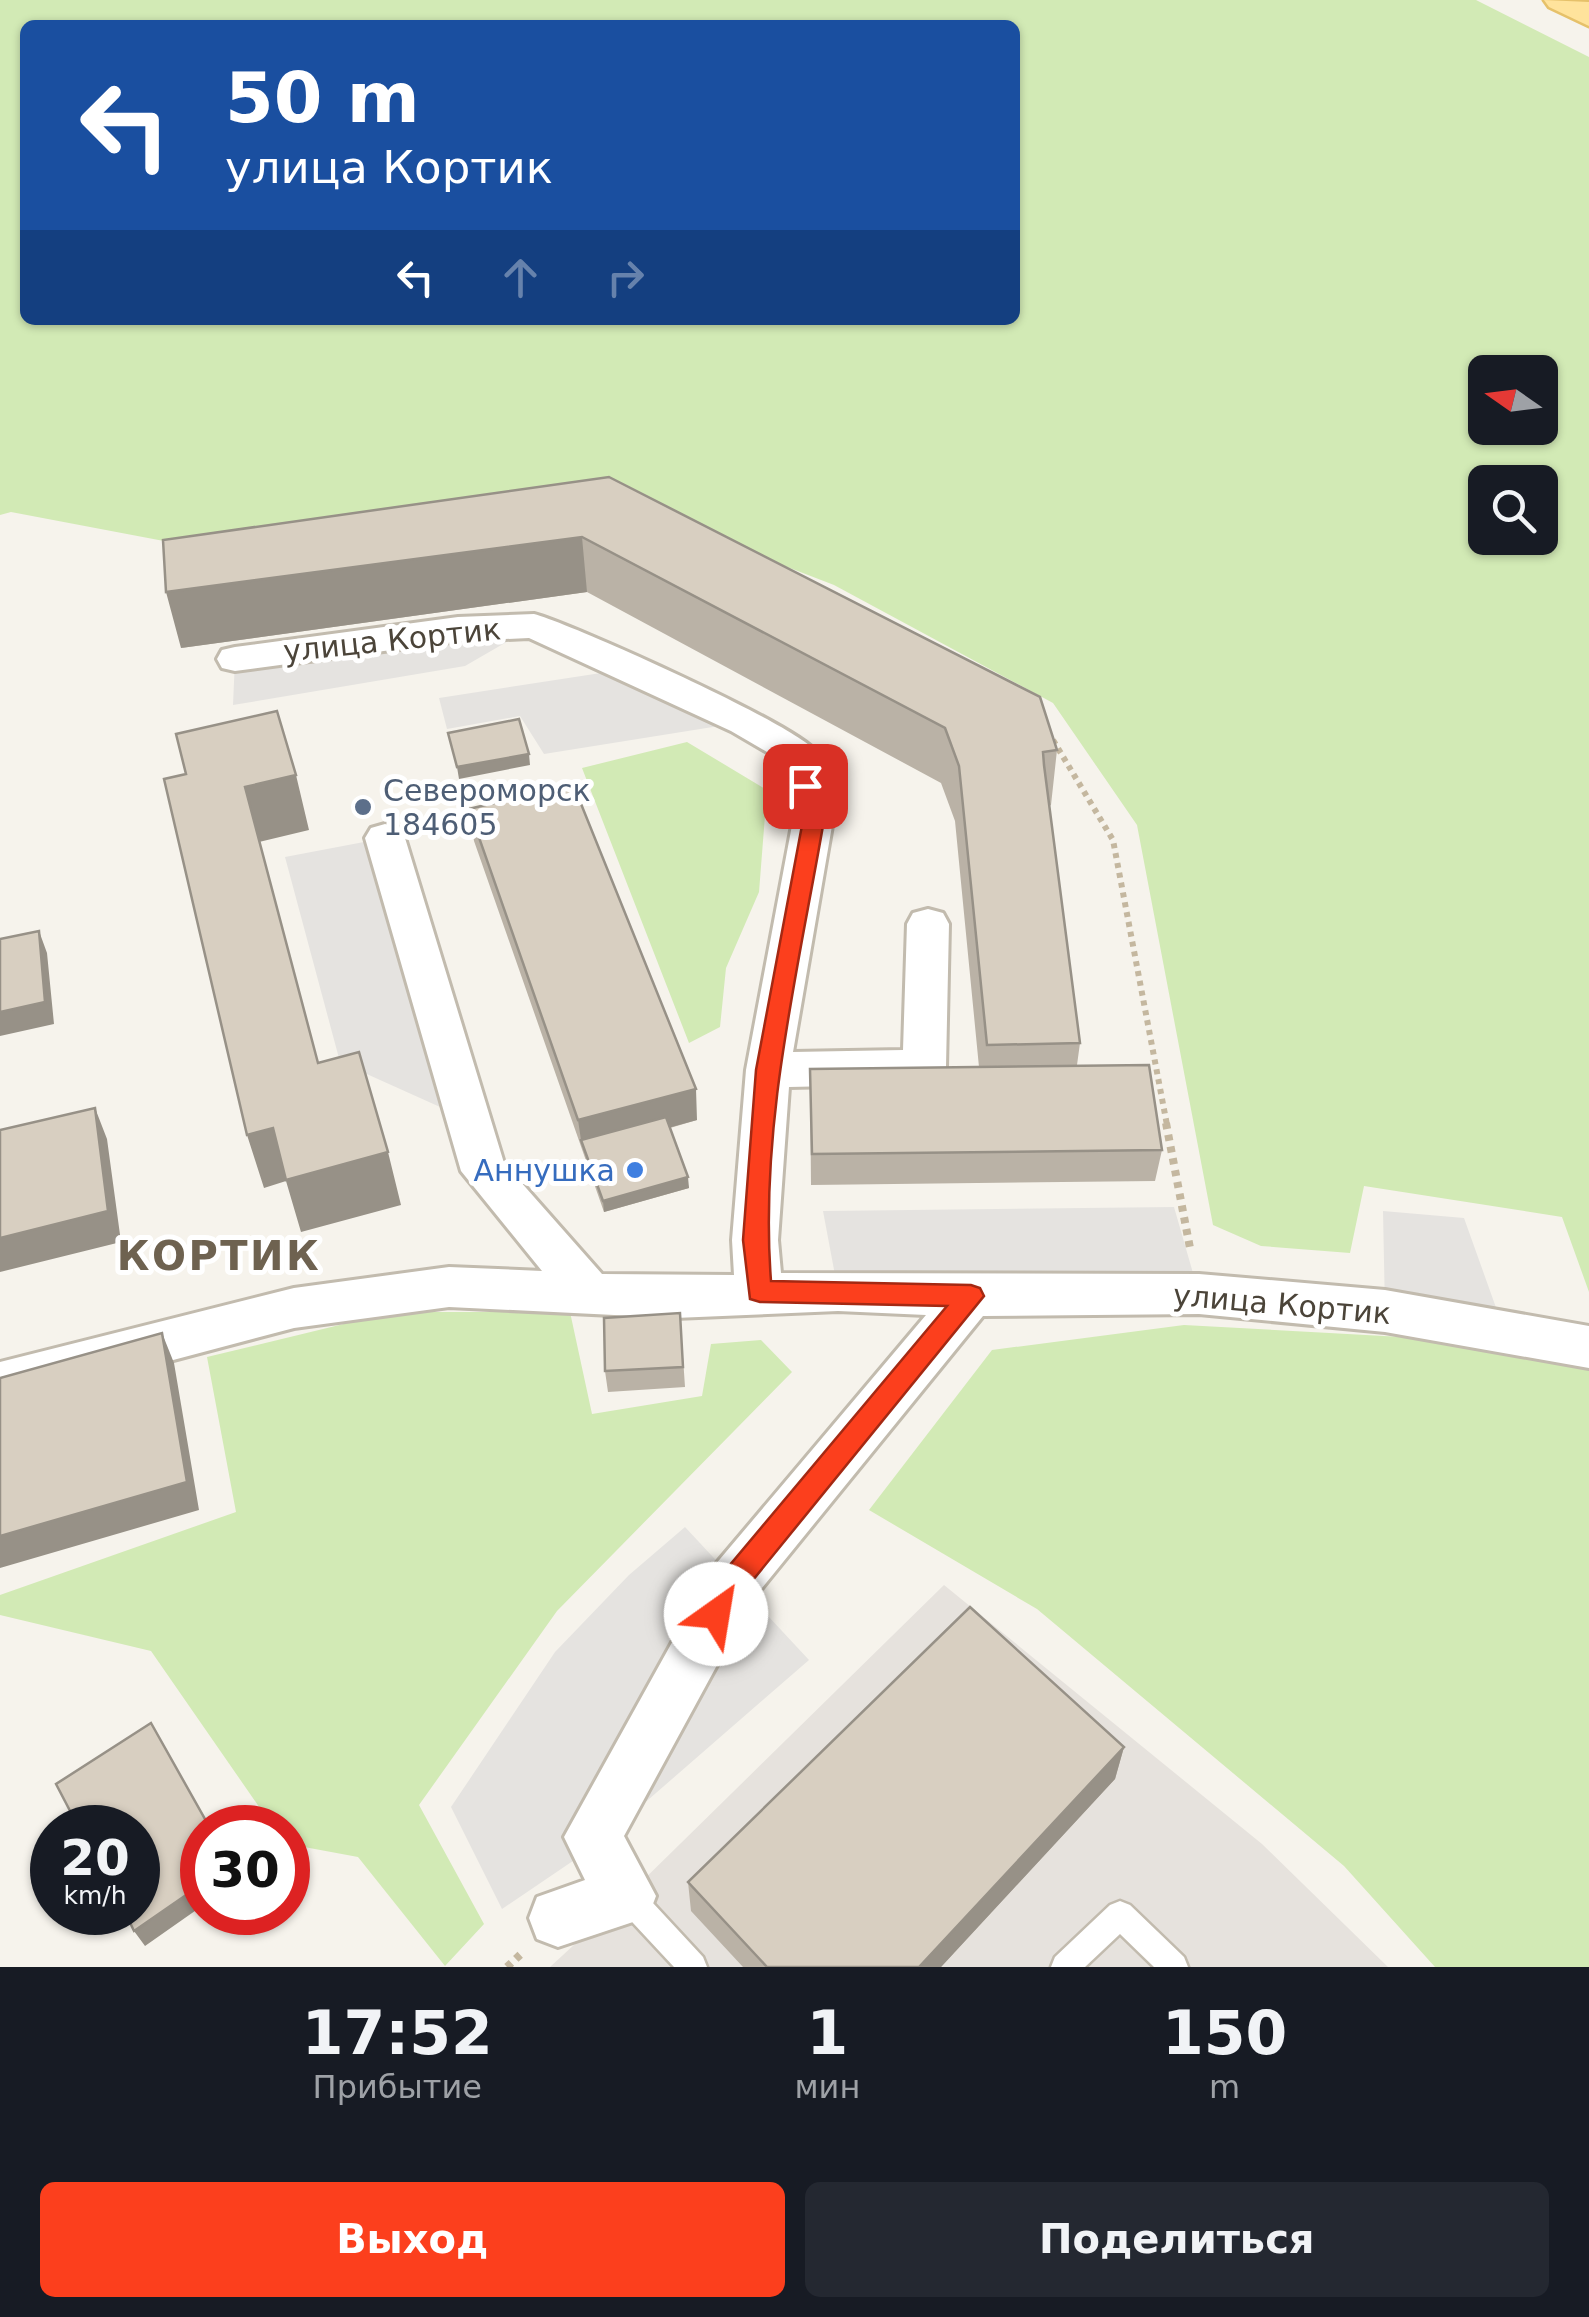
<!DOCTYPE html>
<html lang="ru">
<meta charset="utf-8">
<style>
body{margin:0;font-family:"DejaVu Sans",sans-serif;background:#242831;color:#f1f3f6;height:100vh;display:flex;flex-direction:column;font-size:38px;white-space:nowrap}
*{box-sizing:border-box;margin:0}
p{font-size:32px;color:#9ea1a6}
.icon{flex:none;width:55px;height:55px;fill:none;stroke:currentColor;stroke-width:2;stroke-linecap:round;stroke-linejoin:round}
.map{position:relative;height:1967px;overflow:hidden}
.panel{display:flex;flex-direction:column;background:#171b24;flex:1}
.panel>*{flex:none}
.hud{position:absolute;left:20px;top:20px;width:1000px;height:305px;border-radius:15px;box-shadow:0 2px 8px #0004;background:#1a4fa0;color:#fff;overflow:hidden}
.needle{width:65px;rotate:284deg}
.buttons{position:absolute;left:1468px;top:355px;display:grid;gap:20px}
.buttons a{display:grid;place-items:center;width:90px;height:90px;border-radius:15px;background:#171b24;box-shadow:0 2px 8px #0004;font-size:50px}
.speed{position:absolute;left:30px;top:1805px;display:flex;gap:20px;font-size:50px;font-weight:700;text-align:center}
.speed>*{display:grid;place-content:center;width:130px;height:130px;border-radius:50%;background:#171b24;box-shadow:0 2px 8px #0004;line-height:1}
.speed small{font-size:25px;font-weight:400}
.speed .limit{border:15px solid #d22;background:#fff;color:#111}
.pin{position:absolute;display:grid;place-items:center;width:85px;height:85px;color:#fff;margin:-42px;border-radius:20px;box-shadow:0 5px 15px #0006}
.me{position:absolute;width:110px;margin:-55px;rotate:32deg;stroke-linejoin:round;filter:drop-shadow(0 0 8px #0008)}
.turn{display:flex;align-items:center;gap:35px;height:210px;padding:0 40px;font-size:45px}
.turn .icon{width:130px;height:130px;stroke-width:2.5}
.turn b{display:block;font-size:70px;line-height:85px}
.lanes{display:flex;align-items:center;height:95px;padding:0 40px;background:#0003;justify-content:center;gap:50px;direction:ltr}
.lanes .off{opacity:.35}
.eta{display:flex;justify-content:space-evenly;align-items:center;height:170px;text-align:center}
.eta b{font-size:60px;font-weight:800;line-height:70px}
.primary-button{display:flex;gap:20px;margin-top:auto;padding:20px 40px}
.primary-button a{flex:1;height:115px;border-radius:15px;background:#fc3f1d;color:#fff;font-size:40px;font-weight:800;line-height:115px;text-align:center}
.primary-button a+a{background:#242831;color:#f1f3f6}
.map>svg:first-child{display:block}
.industrial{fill:#e6e2dd}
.green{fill:#d2eab5;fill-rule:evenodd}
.parking{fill:#e5e3e0}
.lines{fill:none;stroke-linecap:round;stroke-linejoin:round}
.lane-casing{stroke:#c2bbae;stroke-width:5}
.street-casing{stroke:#c2bbae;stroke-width:6}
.primary-casing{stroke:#e6c16a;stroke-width:5}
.path-far1{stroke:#c4b79f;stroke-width:6;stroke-dasharray:5 5;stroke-linecap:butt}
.path{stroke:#c4b79f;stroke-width:8;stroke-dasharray:6 6;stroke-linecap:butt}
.lane{fill:#fff;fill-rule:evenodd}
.street{fill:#fff;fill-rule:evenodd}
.primary{fill:#ffe39c;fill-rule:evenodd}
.wall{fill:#bab2a6}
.shaded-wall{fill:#979187}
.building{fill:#d8cfc1;stroke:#979187;stroke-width:2.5}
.route{fill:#fc3f1d;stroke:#a42913;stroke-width:2.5}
.service-dot{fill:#5c6f8a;stroke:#fff;stroke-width:4}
.shop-dot{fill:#3f7fe0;stroke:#fff;stroke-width:4}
.labels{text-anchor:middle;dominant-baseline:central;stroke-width:10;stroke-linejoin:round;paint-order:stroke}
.street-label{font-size:30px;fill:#4b4439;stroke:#fff}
.service-label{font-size:30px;fill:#4e5e75;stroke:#fff;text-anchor:start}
.shop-label{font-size:30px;fill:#366cbe;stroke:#fff;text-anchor:end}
.district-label{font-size:40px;font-weight:bold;letter-spacing:2.5px;fill:#6e6250;stroke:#fff}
</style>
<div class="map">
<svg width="1589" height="1967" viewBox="0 0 1589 1967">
<rect width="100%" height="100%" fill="#f6f3ec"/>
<!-- industrial -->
<path class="industrial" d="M944 1585 1262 1844 1388 1967H550L627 1896Z"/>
<!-- green -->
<path class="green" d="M0 0H1476L1589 57V1292L1562 1217 1364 1186 1350 1253 1261 1246 1213 1225 1137 825 1053 703 834 585 657 517 206 549 11 512 0 515ZM25 25H1015V320H25ZM1485 372H1540V428H1485ZM1485 482H1540V538H1485Z
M687 742 767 790 759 892 726 968 720 1027 689 1043 582 768Z
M393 1312H570L592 1414 702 1396 711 1344 761 1340 792 1372 557 1611 419 1805 484 1924 445 1966 358 1857 288 1844V1828L273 1827 151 1651 0 1615V1595L236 1512 207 1357Z
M1184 1325 1402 1337 1589 1366V1967H1435L1344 1866 1037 1609 869 1510 992 1350Z"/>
<!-- parking -->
<path class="parking" d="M534 626 465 666 233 705 235 659Z
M627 669 744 722 544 754 520 716 447 729 439 698Z
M385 838 469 1120 340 1062 285 857Z
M1174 1207 1199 1294 838 1291 823 1211Z
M1383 1211 1464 1218 1504 1330 1385 1311Z
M685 1527 809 1660 595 1846 502 1909 451 1807 555 1652 629 1575Z"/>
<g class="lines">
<defs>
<path id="lane" d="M630 1885 640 1889 703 1957 707 1967H674L620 1909 616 1899 620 1889Z
M1120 1901 1130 1905 1184 1957 1188 1967H1154L1120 1934 1085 1967H1051L1055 1957 1110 1905Z"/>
<path id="street" d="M534 614C572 624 801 727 816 752L833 820 793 1052 903 1050 907 924 913 913 928 909 943 913 949 924 946 1067 940 1079 924 1084 789 1087 778 1240 781 1273 1199 1274 1385 1290 1589 1326V1368L1385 1332 1199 1314 983 1316 753 1599 624 1836 656 1896 648 1917 558 1947 537 1939 529 1918 537 1897 585 1880 564 1837 715 1565 926 1315 838 1311 675 1318 449 1307 294 1328 0 1406V1362L294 1288 449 1267 542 1271 461 1171 365 838 371 828 385 824 399 828 405 838 504 1163 602 1274 734 1275 732 1240 746 1070 793 820 779 759 731 731 529 638 458 641 235 671 222 668 217 659 222 650 235 647 458 617Z"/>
<path id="primary" d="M1544 0 1589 2V26L1549 7Z"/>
</defs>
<!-- lane casing -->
<use href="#lane" class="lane-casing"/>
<!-- street casing -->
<use href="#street" class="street-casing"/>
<!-- primary casing -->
<use href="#primary" class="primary-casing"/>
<!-- path-far1 -->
<path class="path-far1" d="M1053 740 1113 840 1167 1125"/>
<!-- path -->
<path class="path" d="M1166 1123 1190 1248
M507 1967 521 1954"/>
<!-- lane -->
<use href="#lane" class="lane"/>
<!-- street -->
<use href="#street" class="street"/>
<!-- primary -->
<use href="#primary" class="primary"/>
</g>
<!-- wall -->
<path class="wall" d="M609 477 1057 750 1051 805 1049 806 1080 1043 1077 1065 1162 1150 1155 1181 811 1185 810 1069 979 1067 955 821 941 783 587 592 181 648Z
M469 809 697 1120 670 1128 689 1188 604 1212 474 841Z
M680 1313 685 1387 608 1392 605 1371Z
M1124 1747 1115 1779 941 1967H743L691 1911 688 1882Z"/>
<!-- shaded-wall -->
<path class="shaded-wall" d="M582 537 587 592 181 648 166 592Z
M529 754 530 765 459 779 457 767Z
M296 775 309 830 259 842 245 787Z
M39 931 47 953 54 1024 0 1036V1012Z
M696 1089 697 1120 584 1151 581 1140 578 1120Z
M95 1108 107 1139 121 1242 0 1272V1238Z
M273 1128 388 1152 401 1205 301 1232 286 1181 264 1188 247 1135Z
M688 1177 689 1188 604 1212 603 1201Z
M162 1333 174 1363 199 1510 0 1568V1536Z
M1124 1747 1115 1779 941 1967H919Z
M202 1884V1906L145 1946 134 1931Z"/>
<!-- building -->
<path class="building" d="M609 477 1040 697 1057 750 1043 752 1044 765 1080 1043 987 1045 959 766 945 728 582 537 166 592 163 540Z
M277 711 296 775 245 787 318 1063 359 1052 388 1152 286 1180 273 1128 247 1135 164 779 186 774 176 734Z
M519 719 529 754 457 767 448 733Z
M573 784 696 1089 578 1120 469 809Z
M39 931 45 1002 0 1012V939Z
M1149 1065 1162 1150 812 1154 810 1069Z
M95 1108 108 1211 0 1238V1130Z
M666 1117 688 1177 603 1201 581 1140Z
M680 1313 683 1367 605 1371 604 1318Z
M162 1333 187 1482 0 1536V1378Z
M970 1607 1124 1747 919 1967H767L688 1882Z
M151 1723 210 1828H202V1884L134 1931 125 1912H138V1828H79L56 1784Z"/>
<!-- route -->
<path class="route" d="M805 779 816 786 824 820C798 971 759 1127 771 1281L971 1285 980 1288 984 1296 744 1591 727 1623 716 1627 706 1623 702 1614 724 1572 947 1306 760 1302 750 1299 743 1240 756 1070 803 820 795 786Z"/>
<!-- markers -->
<circle class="service-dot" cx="363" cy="807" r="10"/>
<circle class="shop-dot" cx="635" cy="1170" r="10"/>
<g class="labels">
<!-- street labels -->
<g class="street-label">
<text transform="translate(392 640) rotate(-6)">улица Кортик</text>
<text transform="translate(1282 1304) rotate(5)">улица Кортик</text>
</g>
<!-- service labels -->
<g class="service-label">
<text x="383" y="790">Североморск<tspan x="383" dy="34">184605</tspan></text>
</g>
<!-- shop labels -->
<g class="shop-label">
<text x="615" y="1170">Аннушка</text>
</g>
<!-- district labels -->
<g class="district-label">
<text x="219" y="1256">КОРТИК</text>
</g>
</g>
</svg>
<div class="buttons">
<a><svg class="needle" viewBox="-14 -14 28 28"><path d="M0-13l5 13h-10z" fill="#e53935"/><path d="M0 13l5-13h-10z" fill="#9ea1a6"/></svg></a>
<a><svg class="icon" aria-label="search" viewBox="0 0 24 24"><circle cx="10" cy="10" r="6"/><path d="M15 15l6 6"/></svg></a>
</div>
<div class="speed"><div>20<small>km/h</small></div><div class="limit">30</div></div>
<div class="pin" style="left:805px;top:786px;background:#d93025"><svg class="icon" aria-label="arrive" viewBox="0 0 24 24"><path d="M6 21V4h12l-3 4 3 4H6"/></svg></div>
<svg class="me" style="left:716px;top:1614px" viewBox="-20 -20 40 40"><circle r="19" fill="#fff"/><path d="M0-13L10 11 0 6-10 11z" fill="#fc3f1d"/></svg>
<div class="hud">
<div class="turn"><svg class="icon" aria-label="left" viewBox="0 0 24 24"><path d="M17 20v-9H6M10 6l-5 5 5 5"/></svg><div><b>50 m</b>улица Кортик</div></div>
<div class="lanes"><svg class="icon" aria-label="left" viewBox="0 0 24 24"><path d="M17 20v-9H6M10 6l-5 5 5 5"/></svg><svg class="icon off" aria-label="ahead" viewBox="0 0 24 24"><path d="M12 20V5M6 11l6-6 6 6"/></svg><svg class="icon off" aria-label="right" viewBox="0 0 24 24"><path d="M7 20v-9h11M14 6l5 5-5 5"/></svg></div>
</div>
</div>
<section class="panel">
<div class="eta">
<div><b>17:52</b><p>Прибытие</p></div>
<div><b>1</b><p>мин</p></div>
<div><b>150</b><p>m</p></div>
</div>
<div class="primary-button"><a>Выход</a><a>Поделиться</a></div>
</section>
